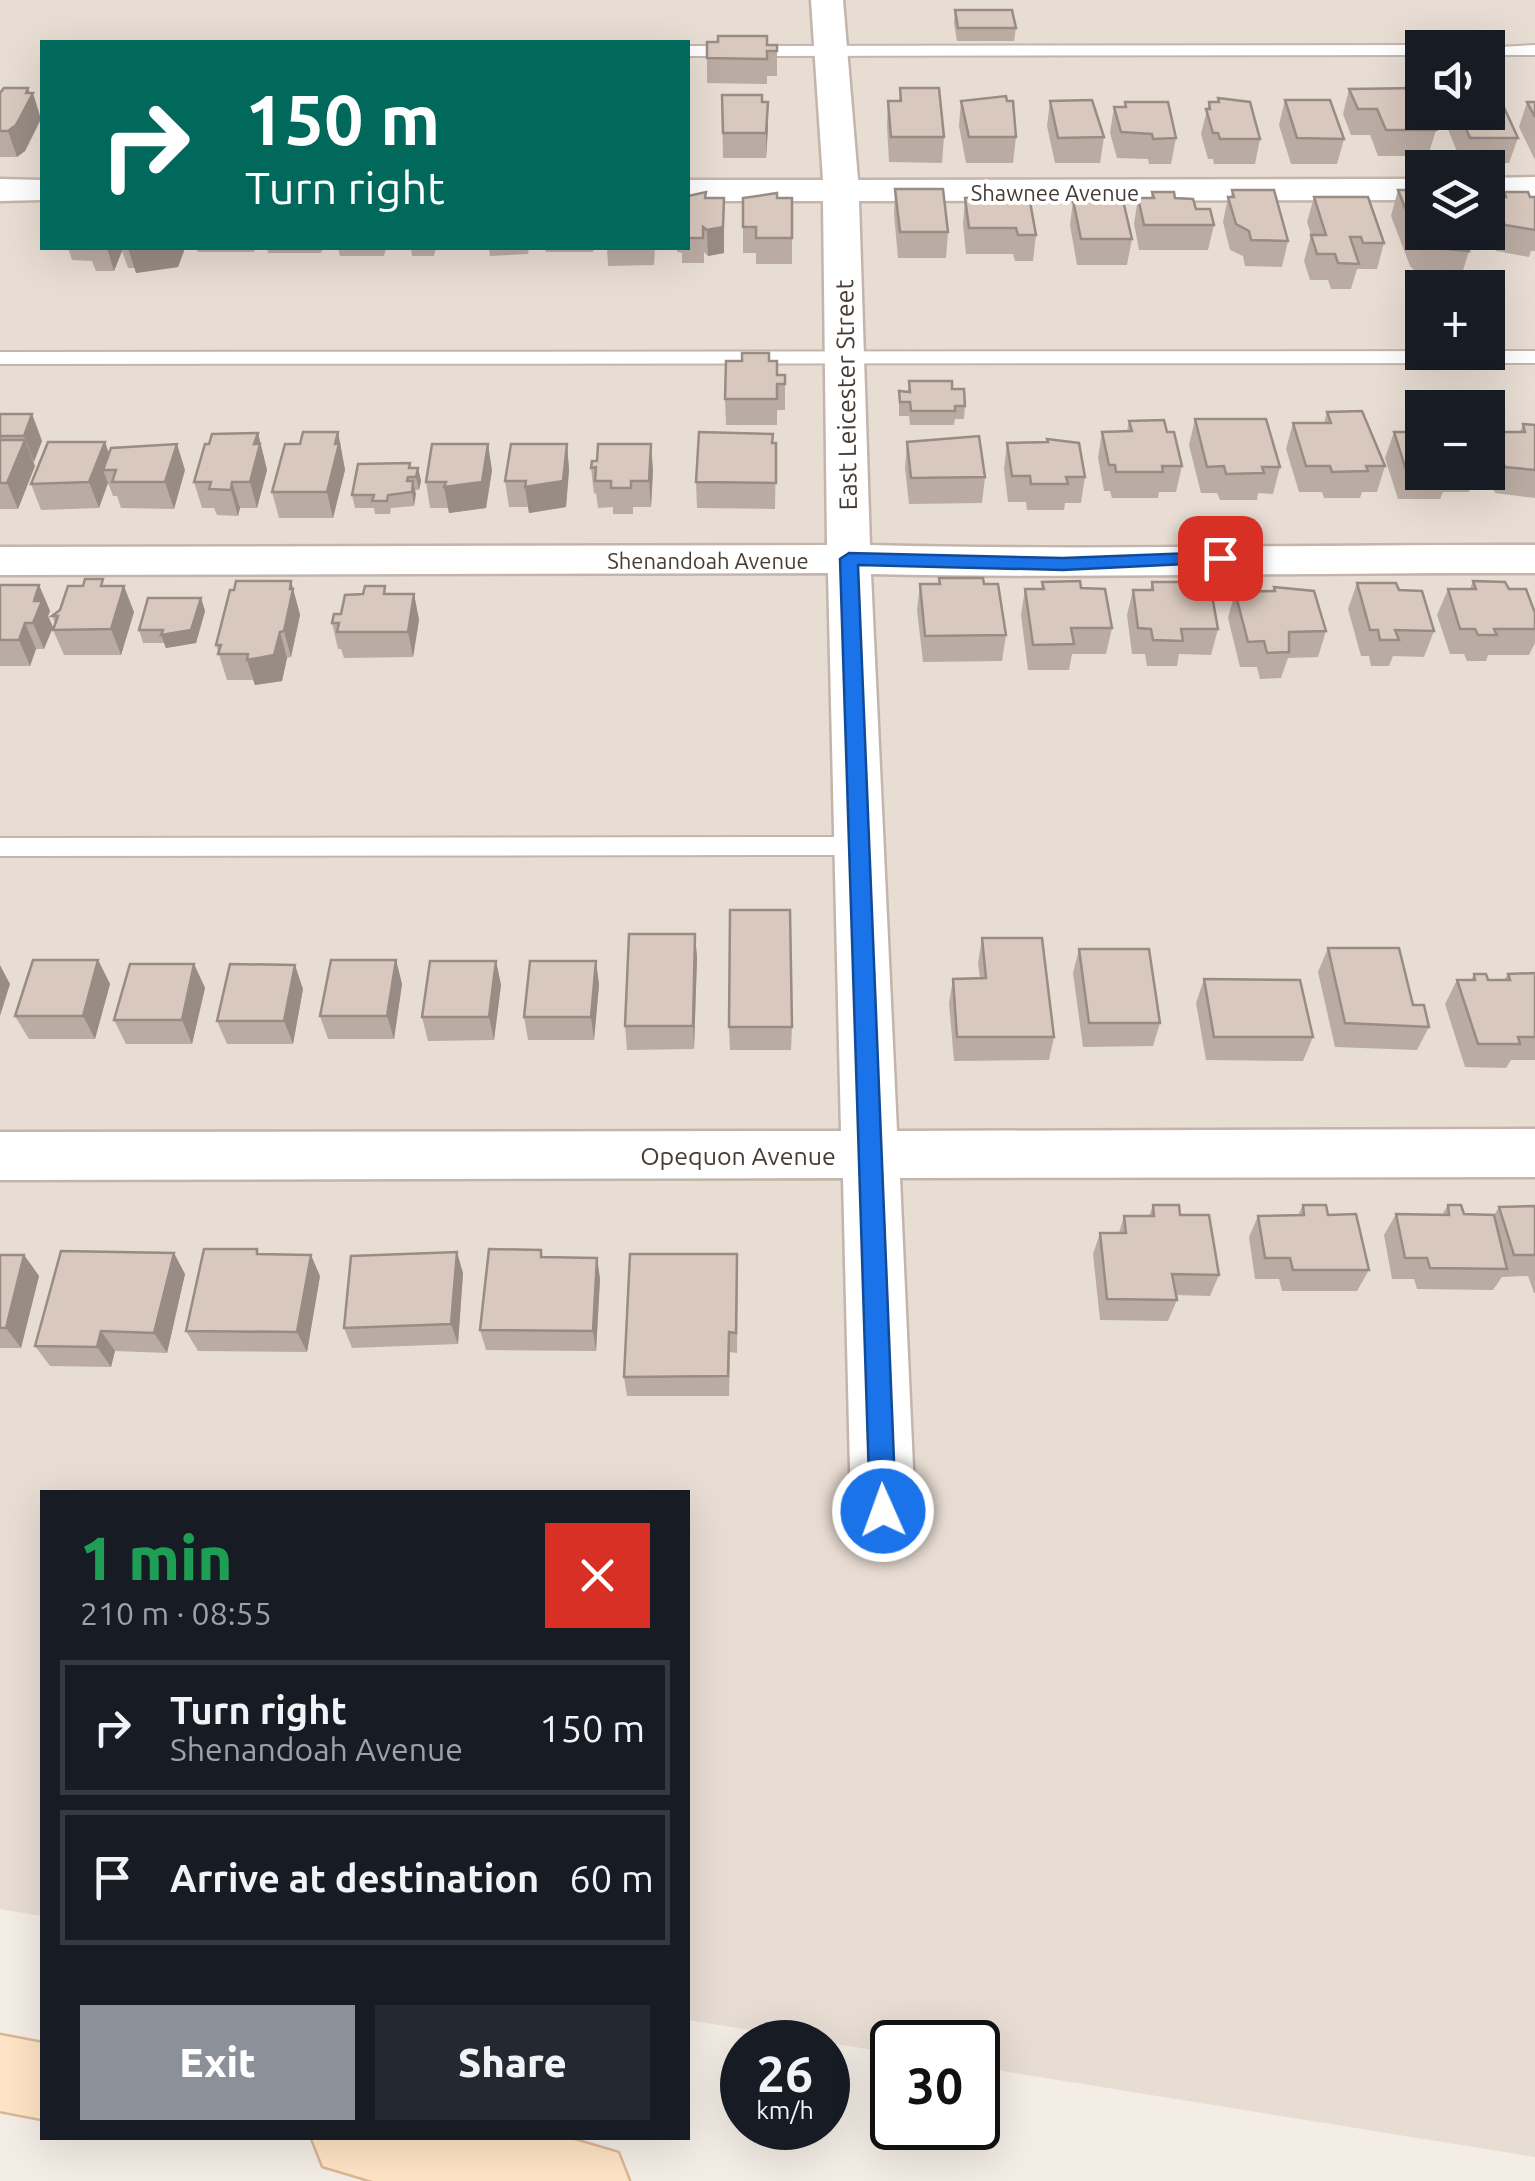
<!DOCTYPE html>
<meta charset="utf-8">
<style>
body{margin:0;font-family:Ubuntu,sans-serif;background:#242831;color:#f1f3f6;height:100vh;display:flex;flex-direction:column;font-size:38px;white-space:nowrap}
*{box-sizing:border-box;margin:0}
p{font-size:32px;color:#9ea1a6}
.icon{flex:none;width:55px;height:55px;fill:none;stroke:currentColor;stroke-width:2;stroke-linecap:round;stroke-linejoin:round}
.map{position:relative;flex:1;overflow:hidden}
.side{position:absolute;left:40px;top:1490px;width:650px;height:650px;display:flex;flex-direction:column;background:#171b24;border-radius:0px;box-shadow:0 10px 40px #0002}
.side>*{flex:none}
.hud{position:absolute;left:40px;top:40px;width:650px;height:210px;border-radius:0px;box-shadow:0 10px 40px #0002;background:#00695c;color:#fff;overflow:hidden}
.controls{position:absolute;left:1405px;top:30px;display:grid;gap:20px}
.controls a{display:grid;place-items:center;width:100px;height:100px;border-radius:0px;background:#171b24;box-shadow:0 10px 40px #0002;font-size:50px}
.speed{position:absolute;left:720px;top:2020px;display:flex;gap:20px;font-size:50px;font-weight:700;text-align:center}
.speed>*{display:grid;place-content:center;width:130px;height:130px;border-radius:50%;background:#171b24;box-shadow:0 10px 40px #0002;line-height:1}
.speed small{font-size:25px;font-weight:400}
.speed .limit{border:5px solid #111;border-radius:15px;background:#fff;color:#111}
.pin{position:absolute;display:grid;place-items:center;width:85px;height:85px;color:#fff;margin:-42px;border-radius:20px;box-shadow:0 5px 15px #0006}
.me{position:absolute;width:110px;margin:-55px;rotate:358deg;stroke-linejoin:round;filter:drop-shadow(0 0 8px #0008)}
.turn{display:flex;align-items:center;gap:35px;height:210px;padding:0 40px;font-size:45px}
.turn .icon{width:130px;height:130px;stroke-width:2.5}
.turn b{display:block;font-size:70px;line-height:85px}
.round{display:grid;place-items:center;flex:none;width:105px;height:105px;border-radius:0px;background:#242831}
.head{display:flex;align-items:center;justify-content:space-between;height:170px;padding:0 40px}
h1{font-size:60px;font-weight:800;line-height:75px;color:#1e9e55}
.button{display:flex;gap:20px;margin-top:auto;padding:20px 40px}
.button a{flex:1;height:115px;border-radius:0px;background:#8c9099;color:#fff;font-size:40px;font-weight:800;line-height:115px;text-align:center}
.button a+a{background:#242831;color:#f1f3f6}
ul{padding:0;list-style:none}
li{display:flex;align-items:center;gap:30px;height:135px;margin:0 20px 15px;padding:0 20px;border:5px solid #363941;border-radius:0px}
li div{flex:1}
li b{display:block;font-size:38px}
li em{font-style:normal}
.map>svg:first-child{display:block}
.residential{fill:#e8ddd3;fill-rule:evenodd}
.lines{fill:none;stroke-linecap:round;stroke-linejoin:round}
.service-casing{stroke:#c3b5ab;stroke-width:4}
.minor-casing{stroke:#c3b5ab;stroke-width:5}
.secondary-casing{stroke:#dab895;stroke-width:5}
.service{fill:#fff;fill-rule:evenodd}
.minor{fill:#fff;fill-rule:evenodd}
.secondary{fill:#ffe4c5;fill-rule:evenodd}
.wall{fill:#bbaca3}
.shaded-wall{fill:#988c84}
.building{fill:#d9c8bd;stroke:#988c84;stroke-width:2.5}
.route{fill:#1a73e8;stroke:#114b97;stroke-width:2.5}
.labels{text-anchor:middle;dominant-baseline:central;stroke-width:8;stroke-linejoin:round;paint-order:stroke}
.far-street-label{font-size:22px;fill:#473c35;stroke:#fff}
.street-label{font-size:25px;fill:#473c35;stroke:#fff}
</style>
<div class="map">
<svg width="1535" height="2181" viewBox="0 0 1535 2181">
<rect width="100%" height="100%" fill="#f4ede6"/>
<!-- residential -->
<path class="residential" d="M0 0H1535V2157L978 2067V2042H892V2053L688 2020V1492H42V1916L0 1909ZM42 42H688V248H42ZM1422 48H1488V112H1422ZM1422 168H1488V232H1422ZM1422 288H1488V352H1422ZM1422 408H1488V472H1422Z"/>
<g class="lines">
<defs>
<path id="service" d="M1422 45 1428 48H1422V55L688 56V46Z
M1535 45V55H1488V48H1482Z
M1535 351V363L0 364V352Z
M860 837 869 840 872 846 869 852 860 855 0 856V838Z"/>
<path id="minor" d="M811 0H843L858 180 1422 179V200L859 201 870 545C1092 551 1313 544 1535 545V573C1314 572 1093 579 871 574L897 1131 1535 1129V1177L900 1178 915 1511 906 1533 883 1542 860 1533 851 1511 843 1178 0 1180V1132L841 1131 828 573 0 575V547L827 545 823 201H688V180H823Z
M1535 177V199L1488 198V178Z
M0 179 42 180V200L0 201Z"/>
<path id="secondary" d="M0 2035 42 2043V2119L0 2111Z
M312 2138H567L618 2153 629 2181H373L323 2166Z"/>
</defs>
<!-- service casing -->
<use href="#service" class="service-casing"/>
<!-- minor casing -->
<use href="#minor" class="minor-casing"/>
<!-- secondary casing -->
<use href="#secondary" class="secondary-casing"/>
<!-- service -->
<use href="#service" class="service"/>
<!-- minor -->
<use href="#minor" class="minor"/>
<!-- secondary -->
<use href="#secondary" class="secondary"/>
</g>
<!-- wall -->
<path class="wall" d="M955 10 1016 28 1014 41H957L954 23Z
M767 45H777V76H767V84L707 83V58Z
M900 88 944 137 942 163 889 162 887 126 888 101H899Z
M1349 89 1436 130 1428 156H1378L1370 135H1351L1343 114Z
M0 93H30L41 119 25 151 17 157H0Z
M722 95 762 102 768 127 766 158H723Z
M1218 98 1260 139 1255 164H1214L1213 159H1208L1201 134 1209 102H1217Z
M1285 100 1344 139 1337 164H1291L1279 125Z
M961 101 1016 137 1013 163H966L959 126Z
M1050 101 1104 137 1100 163H1055L1047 126Z
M1125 102 1176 138 1171 164H1149L1148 159 1117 158 1110 133 1114 107H1124Z
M1527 102H1535V160L1519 127Z
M1451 112H1488L1518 138 1509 163 1462 164 1447 127Z
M895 189 948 232 946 258H898L894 214Z
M1232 190 1288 241 1282 267 1245 266 1243 256 1230 250 1223 222 1228 197H1231Z
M1398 190 1469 251 1461 277 1417 273 1410 266 1391 216Z
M1152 192 1175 198 1196 209 1214 225 1208 250H1139L1134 224 1138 198H1151Z
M1504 192 1535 197V251H1531L1529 257 1496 251 1488 228V217L1494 197H1502Z
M688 196 724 198V253L708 256 704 252V263H682V253L677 252V248H688Z
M1314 197 1384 243 1377 269H1357L1351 289H1331L1328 280H1310L1304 261 1311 235 1307 222Z
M743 198H792V264H756V253H743Z
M965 198 1036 235 1033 261H1015L1013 254H966L963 224Z
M1073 200 1132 239 1127 265H1077L1070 225Z
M68 248H185L178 267 136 273 135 268H128L122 251 114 271H96L92 261 72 260Z
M196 248H255L254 252H198Z
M267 248H323L321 253H268Z
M338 248H386L384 256H340Z
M411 248H453H436L434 256H412Z
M489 248H529L528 254 490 256Z
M545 248H594L593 252H546Z
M607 248H655L654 265 608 266Z
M769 361 777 375H785V410H777V425H726L725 399Z
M909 381 952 389 965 406 964 419H955L954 425H910L909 416H899V391L908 392Z
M1327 412 1385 466 1377 492H1362L1360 498H1324L1322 492H1299L1286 449 1293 423H1324Z
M0 414H32L42 441 33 462 35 466 18 509H0Z
M1195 419 1280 467 1273 494 1258 493 1257 500H1220L1217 493H1201L1189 445Z
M1129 421 1167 432 1182 466 1176 492H1159L1158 498H1112L1110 491H1104L1098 458 1102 432 1127 431Z
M1523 424 1535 425V498L1495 493 1487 472 1488 443 1492 432H1520Z
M338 432 345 470 333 518H279L272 492 300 444Z
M1394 432 1422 472H1477L1469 492H1443L1440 499H1398L1385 458Z
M258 433 267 470 257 508H240L238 516 217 515 214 508H202L194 482 209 444Z
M1047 439 1085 477 1081 503H1065L1064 510H1027L1026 502H1008L1004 469 1007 443 1047 442Z
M105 442 109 455 185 470 174 509 121 508 117 496H113L108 483 99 508 41 510 31 484Z
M907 442 985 477 982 503 909 504 905 468Z
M776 443 775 509 697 508 696 482Z
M567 444 569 470 566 507 529 513 528 507H509L505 481Z
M411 468H418L421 481 419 490H415L414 506 391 508 390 514H375L374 508H355L352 495Z
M591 468 653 470 651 507H633V514H613V507L598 508 596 493 594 494Z
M492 470 486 508 449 513 448 508H430L426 482Z
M939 578 984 584 1006 635 1002 661 923 662 917 610 920 584H938Z
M291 581 300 615 291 657 287 658 282 681 255 685 253 680H227L216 645Z
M1473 581 1509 589 1535 613V643L1529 655H1488L1486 661H1467L1464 654H1450L1437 615 1448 589H1470Z
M1042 582 1081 588 1112 628 1106 654H1072L1069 670H1028L1021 615 1025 589H1041Z
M1152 582 1189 590 1218 629 1211 655 1179 654 1177 666H1147L1145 654H1132L1127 615 1133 590H1150Z
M1357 583 1399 590 1434 631 1424 657 1393 656 1389 666H1371L1369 656H1361L1348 609Z
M0 585H39L50 611 48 616 53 627 44 649H36L30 666H0Z
M106 586 134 612 121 655H64L53 630 55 623 52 616Z
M1274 587 1326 631 1318 657 1288 658 1281 678 1260 679 1257 667H1240L1228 618 1235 592 1272 591Z
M387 594H414L419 620 413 657 344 658 341 649H338L332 623 341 614Z
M201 598 205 611 196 643 166 648 164 643H143L139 630Z
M695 934 697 958 694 1049 627 1050 625 1026Z
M982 938 1054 1037 1049 1060 954 1061 949 1003 953 979H980L978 963Z
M1328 948 1413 1005 1429 1027 1417 1050 1335 1047 1318 972Z
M1079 949 1160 1023 1153 1046 1083 1047 1073 973Z
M98 960 110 984 95 1039H29L15 1016Z
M396 960 402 984 394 1039H328L320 1016Z
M496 961 501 985 494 1040 428 1041 422 1017Z
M596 961 599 985 594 1040H528L524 1017Z
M194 964 205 988 192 1044H126L114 1020Z
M1535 973V1060H1511L1506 1068 1465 1067 1445 1004 1457 980H1471L1474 974 1488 980H1504L1508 974Z
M1204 979 1313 1037 1303 1061 1206 1060 1196 1003Z
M303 989 293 1044H227L217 1021Z
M729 1027H792L791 1050H730Z
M1153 1205 1180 1215 1219 1275 1210 1296 1176 1295 1177 1300 1168 1321 1100 1320 1093 1254 1100 1233H1119L1124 1216H1149Z
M1303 1205 1328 1215 1369 1270 1357 1291H1282L1279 1279H1255L1249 1237 1258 1216 1298 1215Z
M1448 1205 1464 1214 1494 1215 1499 1207 1535 1206V1293H1534L1528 1276 1502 1277 1493 1290 1417 1289 1414 1279H1392L1384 1235 1396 1214 1442 1215Z
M541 1250 543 1257 597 1258 600 1279 596 1351 486 1350 480 1330Z
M260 1254 320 1276 307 1352 198 1351 186 1331Z
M0 1255H24L39 1276 21 1348H0Z
M463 1273 458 1344 352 1348 344 1328Z
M185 1274 167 1353 115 1351 111 1367 50 1366 35 1346Z
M738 1275 737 1353 730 1352 729 1396H627L624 1377Z"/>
<!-- shaded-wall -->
<path class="shaded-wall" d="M28 88 31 97 33 93 41 119 25 151 17 157 8 131Z
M768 102V127L766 158V133Z
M724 198V253L708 256 707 230Z
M107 248H121L122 251 114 271Z
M128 248H185L178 267 136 273Z
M32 414 42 441 34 462 24 436Z
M338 432 345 470 333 518 327 492Z
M258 433 267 470 257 508 250 482 254 444Z
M25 440 35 466 18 509 7 483Z
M105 442 114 468 103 470 108 483 99 508 89 482Z
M177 444 185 470 174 509 165 482Z
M488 444 492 470 486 508 449 513 444 487Z
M567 444 569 470 566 507 529 513 525 487Z
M651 444 653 470 651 507 649 481Z
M418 468 421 481 419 490 416 477Z
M413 481 416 494 414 506 412 492Z
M232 482 240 508 238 516 231 490Z
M291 581 300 615 291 657 284 631Z
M39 585 50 611 48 616 53 627 44 649 33 623 34 601Z
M124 586 134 612 121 655 111 629Z
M414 594 419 620 413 657 408 632Z
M201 598 205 611 196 643 166 648 161 635Z
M25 623 36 649 30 666 19 640Z
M280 632 287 658 282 681 255 685 247 660Z
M695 934 697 958 694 1049 693 1026Z
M98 960 110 984 95 1039 83 1016Z
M396 960 402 984 394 1039 387 1016Z
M496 961 501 985 494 1040 489 1017Z
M596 961 599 985 594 1040 591 1017Z
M194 964 205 988 192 1044 182 1020Z
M0 965 10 984 0 1016Z
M295 965 303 989 293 1044 284 1021Z
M457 1252 463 1273 458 1344 451 1324Z
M174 1253 185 1274 167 1353 154 1333Z
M24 1255 39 1276 21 1348 6 1328Z
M311 1255 320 1276 307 1352 297 1332Z
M597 1258 600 1279 596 1351 593 1331Z
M101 1331 115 1351 111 1367 97 1347Z"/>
<!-- building -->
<path class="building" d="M955 10H1012L1016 28H958Z
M718 36H767V45H777V51H767V59L707 58V42H718Z
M4 88H28L26 93H33L16 125 8 131H0V93Z
M900 88H939L944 137H891L888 101H901Z
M1418 88 1422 100V112H1428L1436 130H1386L1377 109H1358L1349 89Z
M722 95H762V102H768L766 133H723Z
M1006 96 1007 101H1013L1016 137H969L961 101Z
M1218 98 1250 102 1260 139H1220L1218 133H1213L1206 109H1210L1209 102H1219Z
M1092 100 1104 137 1058 138 1050 101Z
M1285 100H1330L1344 139 1297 138Z
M1488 101H1501L1518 138H1470L1459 112H1488Z
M1125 102H1168L1176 138 1153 139 1152 134 1121 132 1114 107H1126Z
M1527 102H1535V117Z
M895 189H943L948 232H900Z
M1232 190H1274L1288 241 1251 240 1249 231 1236 224 1228 197H1234Z
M1398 190H1422V232H1462L1469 251 1425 247 1418 240Z
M706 192 705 198H724L723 227 707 230 703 227V238H688V196Z
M1152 192H1174L1175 198 1193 199 1196 209H1210L1214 225H1144L1138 198H1154Z
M1504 192H1528L1530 197H1535V230L1505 225 1494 197H1506Z
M777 193V198H792V238H756V227H743V198Z
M1029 196 1036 235H1018L1016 228H969L965 198Z
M1122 196 1132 239H1081L1073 200Z
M1314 197H1368L1384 243H1363L1361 237H1350L1359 264 1338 263 1335 254H1317L1311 235H1326Z
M742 353H769V361H777V375H785V384H777V399H725L726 361H742Z
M909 381H952V389H964L965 406H955V411H911L910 402H900L899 391 910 392Z
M1362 411 1385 466H1366L1368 471 1332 472 1330 466H1306L1293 423H1331L1327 412Z
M0 414H32L24 436H1L0 438Z
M1195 419H1266L1280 467H1262L1264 473 1226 474 1224 466 1207 467Z
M1164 420 1167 432H1174L1182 466H1162L1163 472H1116L1115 465H1109L1102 432 1132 431 1129 421Z
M1523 424 1535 425V470L1505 467 1492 432H1525Z
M303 432H338L335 444H339L327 492H272L285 444H300Z
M699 432 773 434 772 443H776V483L696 482Z
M1394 432H1422V472L1450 473H1407Z
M258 433 254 444H260L250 482H232L231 490 209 489 211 482H194L205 444H209L212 434Z
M979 436 985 477 911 478 907 442Z
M1047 439 1079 443 1085 477H1066L1068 484H1031L1030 476H1012L1007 443 1048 442Z
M0 440H25L7 483H0Z
M48 442H105L89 482 31 484Z
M177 444 165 482H112L116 470H103L111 448Z
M432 444H488L482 482 444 487 446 482H426Z
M511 444H567L563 481 525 487 526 481H505Z
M598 444H651L649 481H631V488H611V481H595L596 467 591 468 592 461H597Z
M410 463 409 468H418L416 477H408L407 481H413L412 492 388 495 387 501H372L374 495H352L358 464Z
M939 578H983L984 584H998L1006 635 925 636 920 584H940Z
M85 579H103L101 586H124L111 629 53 630 58 616H52L60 610 68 586H83Z
M236 581H291L290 589H293L284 631 280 632 274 655 247 660 248 654H218L221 645H216L230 590H234Z
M1080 581 1081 588 1105 589 1112 628H1071L1074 644 1033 645 1025 589H1044L1042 582Z
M1473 581 1505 582 1509 589H1526L1535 613V629H1494L1497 635H1478L1475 629H1460L1448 589H1476Z
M1152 582H1187L1189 590H1211L1218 629H1181L1183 641 1153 640 1151 629 1138 628 1133 590H1153Z
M1357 583H1396L1399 590 1422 591 1434 631 1395 630 1399 640H1380L1378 630H1370Z
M0 585H39L34 601H42L33 623H25L19 640H0Z
M365 586H385L384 594H414L408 632H337L339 623H332L334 614H341L345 595 363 594Z
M1274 587 1314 591 1326 631 1289 632V652L1267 653 1264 641 1248 642 1235 592 1275 591Z
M148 598H201L191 630 161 635 163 630H139Z
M730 910H790L792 1027H729Z
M629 934H695L693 1026H625Z
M982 938H1042L1054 1037H957L953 979 986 978Z
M1328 948H1399L1413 1005H1424L1429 1027 1345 1023Z
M1079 949H1149L1160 1023H1089Z
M33 960H98L83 1016H15Z
M331 960H396L387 1016H320Z
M430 961H496L489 1017H422Z
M530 961H596L591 1017H524Z
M130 964H194L182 1020H114Z
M230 964 295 965 284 1021H217Z
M1535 973V1037H1518L1520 1044H1478L1457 980H1475L1474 974H1486L1488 980H1510L1508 974Z
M1204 979 1300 980 1313 1037H1214Z
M1153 1205H1179L1180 1215H1209L1219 1275 1172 1274 1177 1300 1107 1299 1100 1233H1126L1124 1216H1154Z
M1303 1205H1326L1328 1215 1356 1214 1369 1270H1293L1290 1258H1265L1258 1216 1304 1215Z
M1448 1205H1461L1464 1214 1494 1215 1507 1269 1430 1268 1427 1258H1405L1396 1214 1449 1215Z
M1535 1206V1255H1514L1499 1207Z
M204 1249H257V1254L311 1255 297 1332 186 1331Z
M489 1249 541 1250V1257L597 1258 593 1331 480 1330Z
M61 1251 174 1253 154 1333 101 1331 97 1347 35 1346Z
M457 1252 451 1324 344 1328 351 1256Z
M630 1254H737L736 1333 729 1332 728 1376 624 1377Z
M0 1255H24L6 1328H0Z"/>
<!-- route -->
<path class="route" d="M1220 552 1226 554V562L1063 570 858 565 896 1511 892 1520 883 1523 874 1520 870 1511 840 559 849 553 1063 558Z"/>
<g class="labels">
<!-- far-street labels -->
<g class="far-street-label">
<text x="1055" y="192">Shawnee Avenue</text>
<text x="708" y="560">Shenandoah Avenue</text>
</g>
<!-- street labels -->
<g class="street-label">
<text transform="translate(846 395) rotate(-91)">East Leicester Street</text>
<text x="738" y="1156">Opequon Avenue</text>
</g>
</g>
</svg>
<div class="controls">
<a><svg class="icon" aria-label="sound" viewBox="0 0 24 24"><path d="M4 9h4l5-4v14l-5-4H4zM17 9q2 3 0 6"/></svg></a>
<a><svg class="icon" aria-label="layers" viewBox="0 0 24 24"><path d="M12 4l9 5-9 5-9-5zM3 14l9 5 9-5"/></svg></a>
<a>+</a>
<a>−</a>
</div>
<div class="speed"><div>26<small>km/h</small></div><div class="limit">30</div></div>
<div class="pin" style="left:1220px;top:558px;background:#d93025"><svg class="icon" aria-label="arrive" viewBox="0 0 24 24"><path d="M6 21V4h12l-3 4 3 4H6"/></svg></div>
<svg class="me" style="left:883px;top:1511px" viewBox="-20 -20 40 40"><circle r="17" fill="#1a73e8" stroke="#fff" stroke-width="3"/><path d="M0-11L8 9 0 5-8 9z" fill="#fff"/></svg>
<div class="hud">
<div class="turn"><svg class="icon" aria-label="right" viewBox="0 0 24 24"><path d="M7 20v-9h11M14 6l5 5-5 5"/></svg><div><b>150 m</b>Turn right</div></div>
</div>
<section class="side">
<div class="head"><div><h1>1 min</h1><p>210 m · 08:55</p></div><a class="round" style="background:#d93025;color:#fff"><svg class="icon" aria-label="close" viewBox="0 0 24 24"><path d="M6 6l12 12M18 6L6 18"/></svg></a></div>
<ul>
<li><svg class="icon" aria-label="right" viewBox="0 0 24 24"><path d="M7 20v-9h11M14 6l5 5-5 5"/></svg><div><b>Turn right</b><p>Shenandoah Avenue</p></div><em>150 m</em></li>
<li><svg class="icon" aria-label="arrive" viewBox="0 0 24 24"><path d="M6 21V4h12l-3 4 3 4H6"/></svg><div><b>Arrive at destination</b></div><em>60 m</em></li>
</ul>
<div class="button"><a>Exit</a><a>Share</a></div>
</section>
</div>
